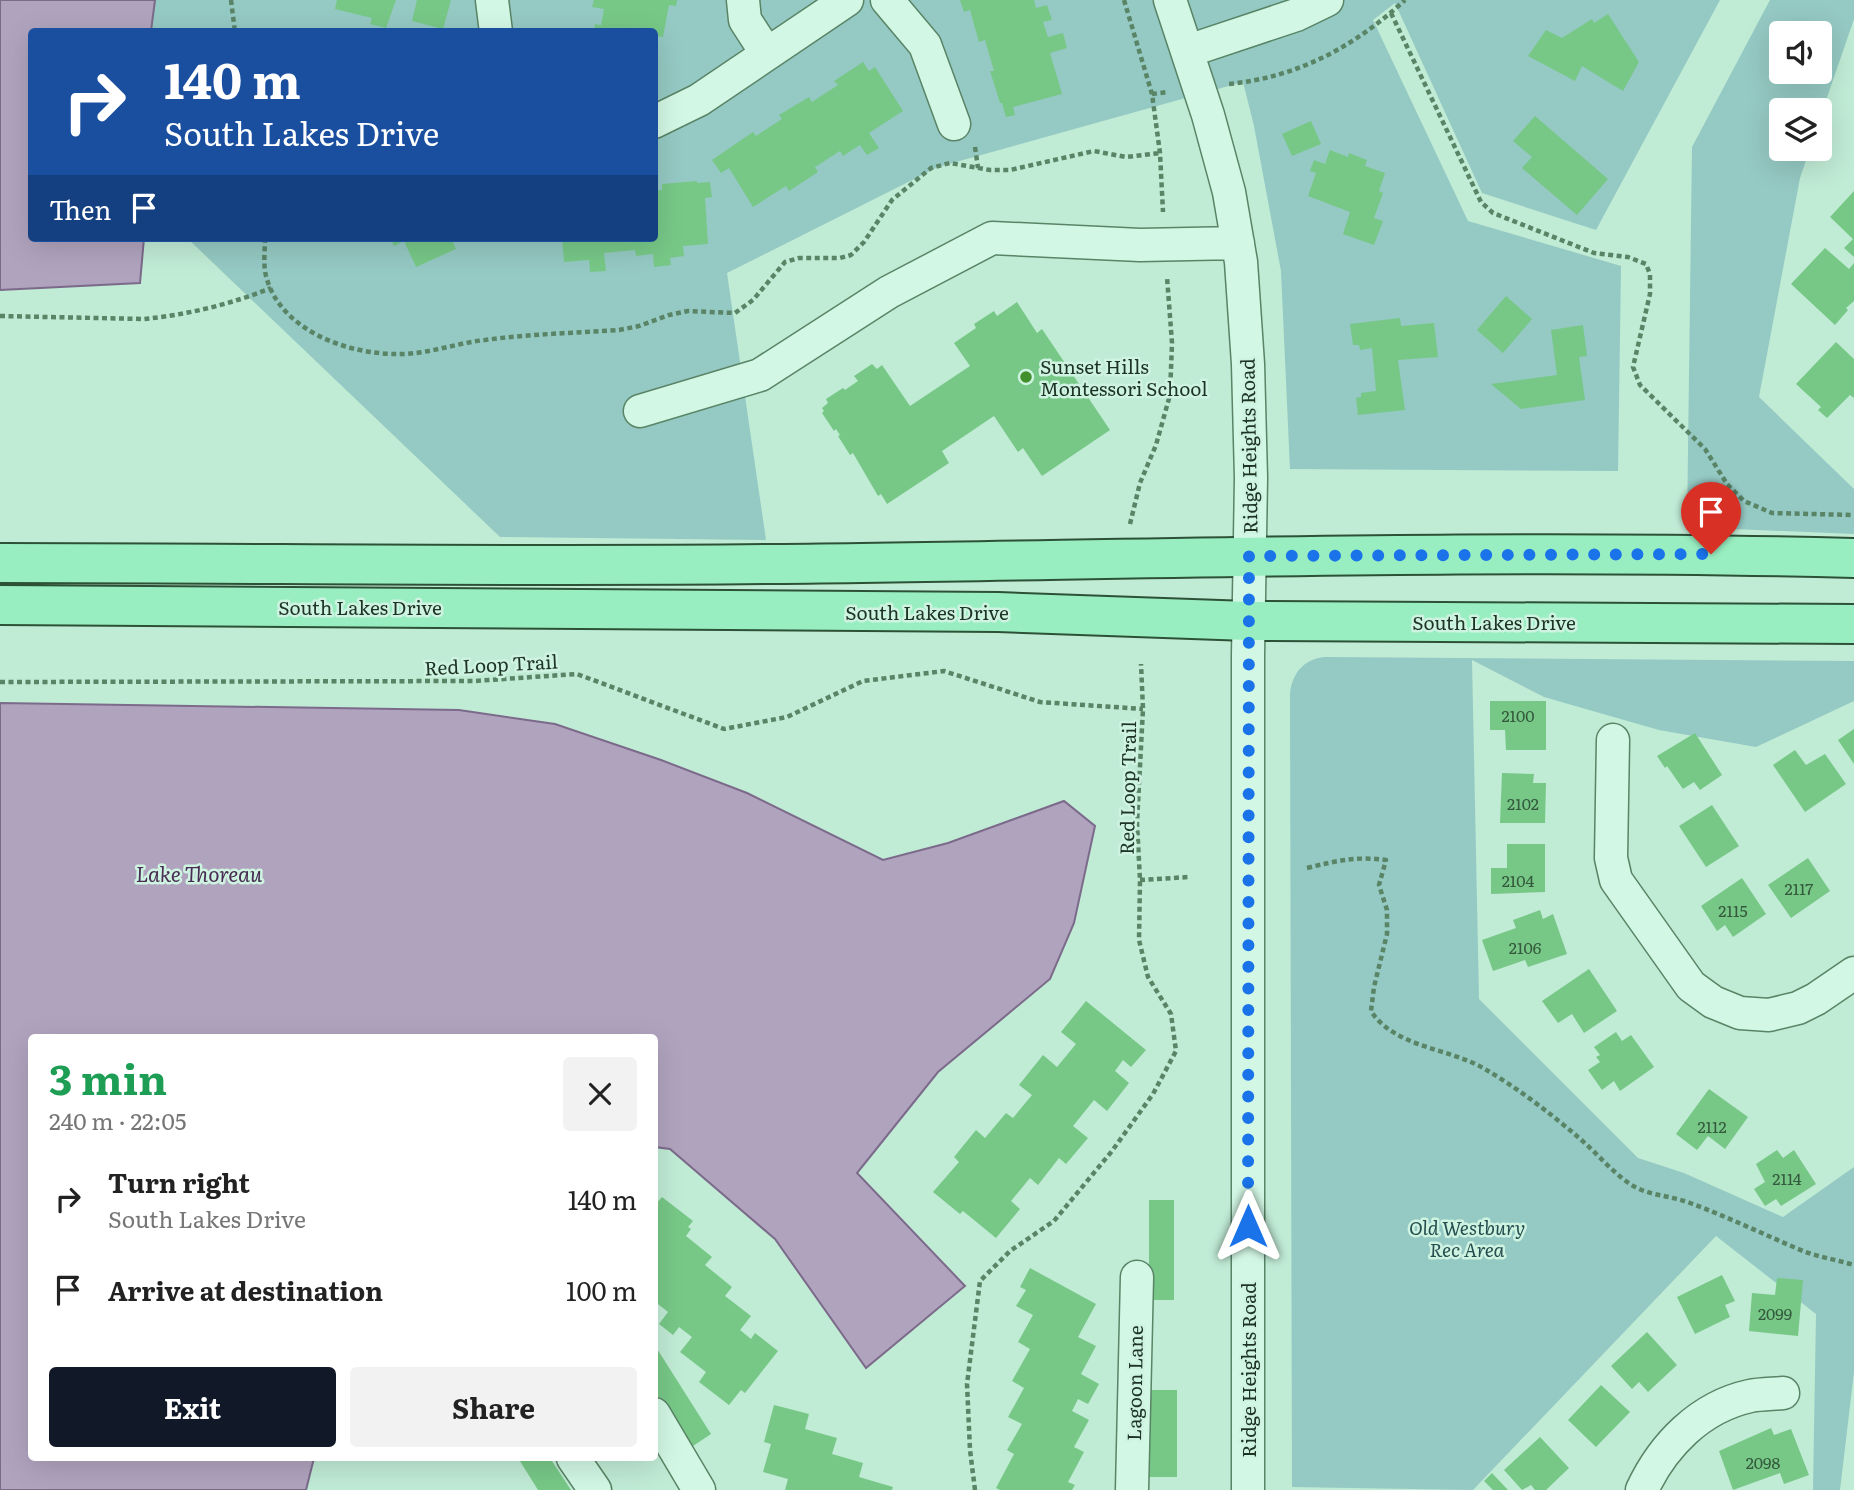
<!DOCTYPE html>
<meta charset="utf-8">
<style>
body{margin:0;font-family:Literata,serif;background:#f2f2f2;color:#222;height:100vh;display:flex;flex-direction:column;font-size:26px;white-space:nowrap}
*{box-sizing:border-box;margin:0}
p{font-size:23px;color:#767676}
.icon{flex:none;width:38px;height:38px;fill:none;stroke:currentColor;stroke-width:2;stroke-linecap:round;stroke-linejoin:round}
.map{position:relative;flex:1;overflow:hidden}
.panel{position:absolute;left:28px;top:1034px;width:630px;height:427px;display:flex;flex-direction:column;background:#fff;border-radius:7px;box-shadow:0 7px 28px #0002}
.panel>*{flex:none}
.guide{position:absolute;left:28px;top:28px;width:630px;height:214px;border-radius:7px;box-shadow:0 7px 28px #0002;background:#1a4fa0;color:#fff;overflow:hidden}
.buttons{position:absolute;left:1769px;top:21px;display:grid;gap:14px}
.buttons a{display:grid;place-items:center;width:63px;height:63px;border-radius:7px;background:#fff;box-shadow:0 7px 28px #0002;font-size:35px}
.pin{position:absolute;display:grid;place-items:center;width:60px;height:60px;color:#fff;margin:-72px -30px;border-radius:50% 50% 50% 0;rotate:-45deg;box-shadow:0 0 7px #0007}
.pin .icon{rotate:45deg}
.me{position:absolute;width:77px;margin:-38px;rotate:0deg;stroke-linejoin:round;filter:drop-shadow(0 0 5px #0008)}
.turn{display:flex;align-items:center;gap:24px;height:147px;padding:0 21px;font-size:32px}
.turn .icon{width:91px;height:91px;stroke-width:2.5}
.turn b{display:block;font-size:49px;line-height:60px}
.then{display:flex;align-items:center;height:66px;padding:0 21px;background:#0003;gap:14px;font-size:26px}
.round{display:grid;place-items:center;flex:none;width:74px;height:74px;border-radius:7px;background:#f2f2f2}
.headline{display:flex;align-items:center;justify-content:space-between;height:119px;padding:0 21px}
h1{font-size:42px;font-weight:700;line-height:52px;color:#1e9e55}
.action{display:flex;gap:14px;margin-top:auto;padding:14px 21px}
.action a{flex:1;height:80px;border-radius:7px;background:#111827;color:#fff;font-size:28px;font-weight:700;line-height:80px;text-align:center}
.action a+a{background:#f2f2f2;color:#222}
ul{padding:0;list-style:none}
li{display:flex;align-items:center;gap:21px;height:91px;padding:0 21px}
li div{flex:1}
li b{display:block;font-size:26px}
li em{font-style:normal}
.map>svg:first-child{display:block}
.green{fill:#95c9c3;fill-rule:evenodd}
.water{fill:#b0a3be;stroke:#7c6a8b;stroke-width:2}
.building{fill:#77c887}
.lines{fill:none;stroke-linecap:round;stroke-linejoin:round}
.minor-casing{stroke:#598466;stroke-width:35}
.major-casing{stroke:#2d5136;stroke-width:42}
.path{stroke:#598466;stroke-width:4.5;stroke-dasharray:5 3.5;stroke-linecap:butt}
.minor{stroke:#d2f7e4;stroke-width:32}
.major{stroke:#98eec1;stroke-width:38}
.route{stroke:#1a73e8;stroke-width:12;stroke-dasharray:0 21.6}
.poi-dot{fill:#42902b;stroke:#cff3e1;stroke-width:2.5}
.labels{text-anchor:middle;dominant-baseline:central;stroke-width:5;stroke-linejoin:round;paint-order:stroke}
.number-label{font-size:16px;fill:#34593c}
.poi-label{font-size:19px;fill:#1d3423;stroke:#cff3e1;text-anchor:start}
.street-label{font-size:19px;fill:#1d3423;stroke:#cff3e1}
.park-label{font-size:19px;font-style:italic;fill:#244e4f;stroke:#cff3e1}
.water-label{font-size:21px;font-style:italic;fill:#482c53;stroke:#cff3e1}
</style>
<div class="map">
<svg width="1854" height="1490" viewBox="0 0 1854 1490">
<rect width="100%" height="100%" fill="#c0ebd5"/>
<!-- green -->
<path class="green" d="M155 0H1720L1596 230 1482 193 1395 3 1373 20 1468 221 1621 266 1618 471 1290 469 1281 271 1254 126 1243 82 938 167 727 273 766 540 500 537 187 238H654V32H151Z
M1770 0H1854V19L1820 118V110H1782V149H1810L1800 178 1759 397 1854 489V534L1687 527 1692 147ZM1782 33H1820V72H1782Z
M1325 657 1854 661V701L1756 747 1659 730 1544 697 1472 660 1479 999 1638 1158 1684 1173 1783 1217 1854 1167V1372L1840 1490H1813L1816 1314 1716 1236 1473 1490 1292 1487 1290 694C1292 674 1303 659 1325 657Z"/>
<!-- water -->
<path class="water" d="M0 0H155L151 31 32 32V238H144L140 283 0 290Z
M0 703 459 710 555 724 661 760 747 793 883 860 948 843 1064 801 1095 826 1074 923 1050 979 938 1072 857 1173 965 1286 866 1368 775 1239 670 1149 655 1147 654 1038H32V1458H314L306 1490H0Z"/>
<!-- building -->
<path class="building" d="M337 0H396L386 28 370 24 372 18 335 9Z
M417 0H451L443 29 412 21Z
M594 0H677L676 6 669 5 663 37 657 36 656 44 654 32H594L595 24 601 25 604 9 592 7Z
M960 0H1034L1036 8 1047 5 1052 20 1043 22 1048 37 1063 33 1067 48 1050 53 1062 94 1013 107 1015 115 1006 117 1002 103H1000L990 71H994L985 40 979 42 970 10 964 12Z
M1608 14 1639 62 1623 91 1582 66 1575 81 1528 56 1546 30 1562 38 1592 19 1594 23Z
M863 62 869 71 875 67 903 111 869 133 879 148 867 155 860 145 843 156 840 151 815 167 818 172 789 191 786 186 753 207 729 168 721 173 712 160 753 132 756 136 782 119 779 115 809 97 812 102 838 85 834 81Z
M1535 116 1608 179 1577 215 1522 168 1532 157 1513 141Z
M1311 121 1321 144 1292 156 1282 134Z
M1330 150 1348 157 1349 153 1367 160 1365 166 1385 173 1379 191 1383 193 1374 218 1383 221 1374 245 1343 234 1350 212 1308 196 1316 173 1310 171 1314 160 1325 164Z
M697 181V183L710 182 712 197 705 198 708 244 683 246 684 256 670 258 671 265 654 267 653 254 636 256 635 250 604 253 606 271 590 272 589 260 564 262 562 238H654V190H662V184Z
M1854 191V257L1844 248 1853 239 1830 217Z
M390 238H462L453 242 456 249 416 267 404 241 394 246Z
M1825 248 1849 269 1854 263V301L1846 308 1848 310 1835 325 1791 284Z
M1506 296 1532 319 1503 353 1477 330Z
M1017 302 1037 333 1042 329 1110 430 1042 476 1023 448 1018 452 994 416 942 451 949 463 887 504 881 494 878 496 853 453 850 455 838 436 840 435 836 429 834 431 822 413 824 411 822 408 828 403 826 399 843 388 845 390 858 381 854 376 872 364 877 369 882 365 910 406 970 366 954 343 976 328 974 324 994 311 997 316Z
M1400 318 1401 326 1434 323 1438 357 1398 360 1405 410 1358 415 1356 398 1361 397V393L1376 391 1372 348 1360 350 1359 345H1353L1350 324Z
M1583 325 1587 356 1579 357 1585 400 1521 409 1491 384 1557 375 1551 330Z
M1836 342 1854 359V398L1850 395 1827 418 1818 410 1821 407 1796 384Z
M1490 701H1546V750H1506L1505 730H1490Z
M1854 729V764L1838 740Z
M1695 733 1722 775 1700 790 1694 782 1683 789 1667 766 1665 768 1657 756Z
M1795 750 1806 765 1825 754 1846 784 1805 812 1773 765Z
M1502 773 1534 774 1533 783H1546L1545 823H1500Z
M1712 805 1739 846 1706 867 1679 826Z
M1507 844H1545V892L1491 894V868H1507Z
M1808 858 1830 891 1791 918 1768 885Z
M1742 878 1766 914 1733 937 1725 925 1717 931 1701 906Z
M1540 910 1543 919 1553 914 1567 954 1528 967 1525 960 1493 971 1482 940 1516 928 1513 920Z
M1589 969 1617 1011 1584 1033 1572 1014 1558 1023 1542 1001Z
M1086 1001 1146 1050 1131 1067 1123 1060 1115 1071 1129 1083 1107 1111 1094 1100 1073 1126 1088 1138 1066 1164 1059 1158 1038 1185 1030 1178 1011 1201 1020 1209 996 1238 963 1211 960 1214 933 1192 959 1162 954 1157 976 1130 985 1138 1006 1113 1013 1118 1032 1095 1019 1085 1043 1055 1057 1067 1076 1044 1061 1032Z
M1616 1032 1622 1041 1631 1035 1654 1067 1620 1091 1614 1081 1602 1090 1588 1070 1600 1062 1596 1057 1600 1055 1594 1047Z
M1709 1089 1748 1117 1725 1149 1708 1136 1697 1150 1676 1134Z
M1777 1150 1783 1158 1794 1150 1816 1184 1781 1206 1776 1199 1765 1206 1754 1189 1765 1182 1756 1164Z
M662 1197 693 1221 688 1227 691 1229 686 1236 712 1257 705 1265 732 1287 725 1296 751 1316 740 1330 751 1339 755 1333 778 1351 745 1393 741 1390 729 1405 699 1382 706 1372 680 1352 692 1337 679 1327 673 1335 659 1324 668 1312 654 1301V1206Z
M1149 1200H1174V1300H1149Z
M1030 1268 1096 1304 1078 1337 1096 1346 1081 1374 1099 1384 1088 1404 1078 1399 1072 1411 1089 1420 1074 1447 1084 1452 1068 1482 1075 1485 1072 1490H1000L996 1488 1014 1454 1007 1450 1022 1424 1008 1417 1024 1388 1012 1381 1030 1349 1018 1342 1033 1315 1016 1306 1026 1290 1020 1287Z
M1722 1275 1735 1301 1725 1305 1730 1317 1695 1334 1677 1297Z
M1777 1278 1803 1280 1798 1336 1749 1331 1752 1293 1775 1295Z
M1647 1332 1677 1365 1648 1392 1639 1382 1632 1389 1611 1366Z
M654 1344 711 1434 687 1450 654 1398Z
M1601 1385 1630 1412 1596 1447 1568 1420Z
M1149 1390H1177V1477H1148Z
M774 1405 809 1414 805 1429 837 1438 832 1454 863 1463 859 1477 893 1487 892 1490H785L788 1479 763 1472 771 1444 764 1442Z
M1771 1428 1774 1435 1791 1429 1809 1475 1784 1484 1780 1473 1733 1490 1719 1451Z
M1540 1437 1569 1468 1546 1490H1535L1531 1485 1522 1490 1504 1470Z
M518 1458H550L571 1490H538Z
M1492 1473 1508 1490H1493L1484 1481Z"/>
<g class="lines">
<defs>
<path id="minor" d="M492 0 496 32
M743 0 745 20 767 54
M887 0 925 45 954 124
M1170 0 1208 115 1229 192 1241 262 1248 364 1251 478 1248 656V1490
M1188 51 1296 15 1327 0
M654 122 699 100 847 0
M640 411 760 375 889 292 992 238 1140 245 1238 243
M1613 740 1611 858 1616 880 1691 986 1713 1002 1740 1013 1769 1015 1798 1008 1816 999 1854 973
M654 1414 699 1490
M573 1458 595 1490
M1132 1490 1137 1277
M1642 1490C1663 1445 1700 1407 1750 1396 1760 1394 1772 1394 1783 1393"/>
<path id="major" d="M0 563C258 563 516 567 773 564 1134 560 1494 548 1854 558
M0 605 998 612 1248 621 1854 624"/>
</defs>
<!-- minor casing -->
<use href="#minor" class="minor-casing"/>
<!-- major casing -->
<use href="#major" class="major-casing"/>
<!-- path -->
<path class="path" d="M231 0 235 32
M1124 0 1152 94 1160 153 1163 212
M1391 13 1481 202 1493 213 1594 253 1628 257 1646 264 1650 274V294L1633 367 1640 385 1705 449 1727 484 1744 501 1772 513 1854 515
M1229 84C1298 77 1354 47 1405 0
M1152 94 1168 92
M975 147 978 168
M265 238C265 250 263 264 266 276 280 331 349 355 400 354 429 354 456 343 485 340 529 334 574 333 619 330L639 326 669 315 688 311 735 313 753 300 785 262 799 258H840L851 255 864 242 892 200 931 168 950 163 990 170H1010L1094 151 1126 157 1160 153
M0 316 144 319C186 315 232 304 271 288
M1130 524 1140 483 1156 445 1170 395 1172 343 1167 277
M0 682 475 681 577 674 724 729 787 717 863 681 944 671 1040 702 1143 709
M1307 868C1335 861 1357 856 1386 860L1379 885 1387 910V934L1374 987 1371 1011C1394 1047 1448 1048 1483 1068 1515 1086 1550 1113 1578 1137 1596 1152 1611 1171 1630 1184 1648 1196 1669 1195 1690 1203 1728 1217 1765 1235 1803 1251 1819 1257 1837 1260 1854 1265
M1140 880 1189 877
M975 1490 970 1450 967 1384 980 1281 1010 1251 1054 1221 1112 1151 1153 1094 1176 1051 1171 1014 1148 977 1139 940 1140 880 1137 823 1143 709 1141 664"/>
<!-- minor -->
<use href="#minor" class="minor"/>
<!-- major -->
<use href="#major" class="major"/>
</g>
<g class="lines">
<!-- route -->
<path class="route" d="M1248 1226 1249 556 1711 554"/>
</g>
<!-- markers -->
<circle class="poi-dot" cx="1026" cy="377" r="7"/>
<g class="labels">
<!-- number labels -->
<g class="number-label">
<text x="1518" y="715">2100</text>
<text x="1523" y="803">2102</text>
<text x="1518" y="880">2104</text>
<text x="1799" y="888">2117</text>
<text x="1733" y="910">2115</text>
<text x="1525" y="947">2106</text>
<text x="1712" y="1126">2112</text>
<text x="1787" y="1178">2114</text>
<text x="1775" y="1313">2099</text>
<text x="1763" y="1462">2098</text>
</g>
<!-- poi labels -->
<g class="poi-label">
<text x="1040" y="366">Sunset Hills<tspan x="1040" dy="22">Montessori School</tspan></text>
</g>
<!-- street labels -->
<g class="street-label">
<text transform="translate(1248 446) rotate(-91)">Ridge Heights Road</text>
<text x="360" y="607">South Lakes Drive</text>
<text x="927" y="612">South Lakes Drive</text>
<text x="1494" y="622">South Lakes Drive</text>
<text transform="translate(491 664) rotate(-3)">Red Loop Trail</text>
<text transform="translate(1127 788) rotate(-89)">Red Loop Trail</text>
<text transform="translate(1248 1370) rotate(-90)">Ridge Heights Road</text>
<text transform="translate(1134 1383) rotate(-89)">Lagoon Lane</text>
</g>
<!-- park labels -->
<g class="park-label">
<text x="1467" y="1227">Old Westbury<tspan x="1467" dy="22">Rec Area</tspan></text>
</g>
<!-- water labels -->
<g class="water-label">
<text x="199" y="872">Lake Thoreau</text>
</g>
</g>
</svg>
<div class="buttons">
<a><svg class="icon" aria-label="sound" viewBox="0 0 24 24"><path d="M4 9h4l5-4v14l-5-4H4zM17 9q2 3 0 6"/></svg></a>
<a><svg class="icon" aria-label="layers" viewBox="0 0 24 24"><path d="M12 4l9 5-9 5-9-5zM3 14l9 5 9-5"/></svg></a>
</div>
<div class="pin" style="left:1711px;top:554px;background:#d93025"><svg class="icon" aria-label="arrive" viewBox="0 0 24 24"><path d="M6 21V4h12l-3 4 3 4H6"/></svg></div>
<svg class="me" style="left:1248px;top:1226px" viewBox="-20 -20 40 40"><path d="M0-17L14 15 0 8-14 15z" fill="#1a73e8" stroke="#fff" stroke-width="4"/></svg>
<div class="guide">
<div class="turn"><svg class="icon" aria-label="right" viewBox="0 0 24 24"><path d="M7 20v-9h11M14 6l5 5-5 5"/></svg><div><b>140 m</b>South Lakes Drive</div></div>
<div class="then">Then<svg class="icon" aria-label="arrive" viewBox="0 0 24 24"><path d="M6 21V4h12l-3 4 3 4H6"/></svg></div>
</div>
<section class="panel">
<div class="headline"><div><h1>3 min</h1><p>240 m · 22:05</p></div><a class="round"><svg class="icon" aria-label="close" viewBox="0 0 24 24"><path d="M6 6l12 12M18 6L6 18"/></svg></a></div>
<ul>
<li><svg class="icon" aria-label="right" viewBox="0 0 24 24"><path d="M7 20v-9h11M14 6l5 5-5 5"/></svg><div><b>Turn right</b><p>South Lakes Drive</p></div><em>140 m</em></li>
<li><svg class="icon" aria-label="arrive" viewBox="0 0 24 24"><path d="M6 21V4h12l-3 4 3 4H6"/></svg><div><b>Arrive at destination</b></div><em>100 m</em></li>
</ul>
<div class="action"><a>Exit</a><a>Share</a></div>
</section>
</div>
